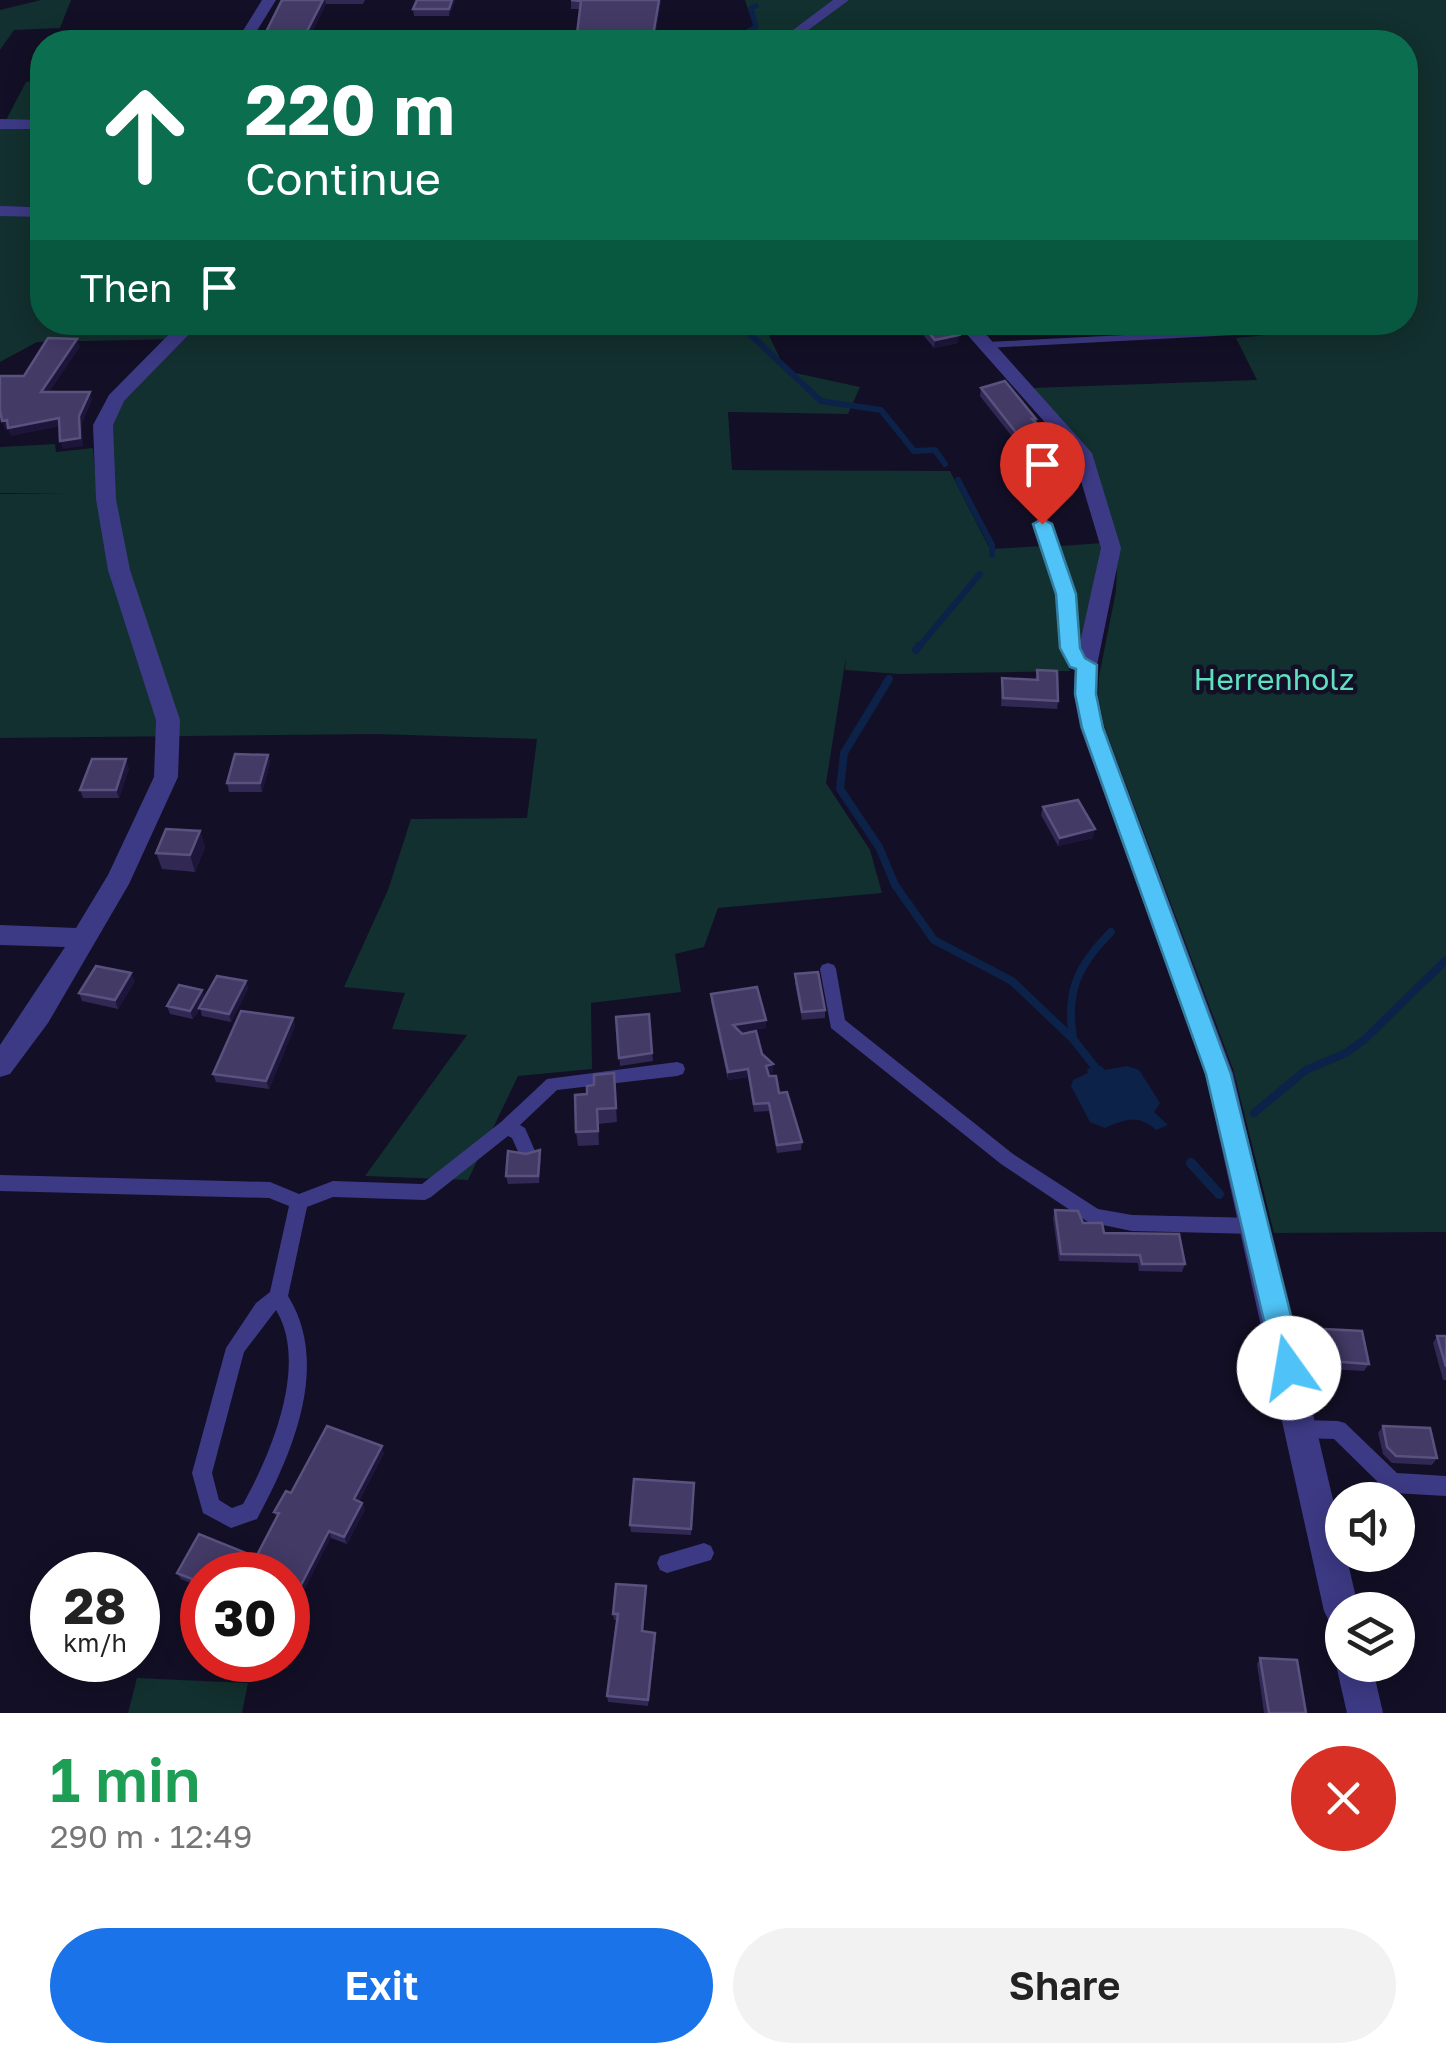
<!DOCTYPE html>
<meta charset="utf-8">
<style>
body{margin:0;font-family:"Golos Text",sans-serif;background:#f2f2f2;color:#222;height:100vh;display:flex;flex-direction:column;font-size:38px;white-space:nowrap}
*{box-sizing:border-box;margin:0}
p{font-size:32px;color:#767676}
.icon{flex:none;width:55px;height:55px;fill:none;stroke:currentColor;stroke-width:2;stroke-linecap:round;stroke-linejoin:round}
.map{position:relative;height:1713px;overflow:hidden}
.details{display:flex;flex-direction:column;background:#fff;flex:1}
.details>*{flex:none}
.top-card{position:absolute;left:30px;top:30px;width:1388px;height:305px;border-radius:40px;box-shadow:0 5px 25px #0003;background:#0b6e4f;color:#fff;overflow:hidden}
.fabs{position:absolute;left:1325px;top:1482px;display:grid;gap:20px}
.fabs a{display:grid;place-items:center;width:90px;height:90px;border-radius:50%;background:#fff;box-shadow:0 5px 25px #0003;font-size:50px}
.speed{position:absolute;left:30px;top:1552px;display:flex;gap:20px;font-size:50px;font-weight:700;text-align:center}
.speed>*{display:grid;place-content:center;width:130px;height:130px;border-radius:50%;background:#fff;box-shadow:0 5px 25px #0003;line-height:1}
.speed small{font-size:25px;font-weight:400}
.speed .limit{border:15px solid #d22;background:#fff;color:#111}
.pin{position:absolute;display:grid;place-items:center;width:85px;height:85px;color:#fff;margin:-102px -42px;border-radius:50% 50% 50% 0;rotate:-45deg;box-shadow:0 0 10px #0007}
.pin .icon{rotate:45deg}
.me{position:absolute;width:110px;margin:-55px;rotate:347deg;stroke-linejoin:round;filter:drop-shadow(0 0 8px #0008)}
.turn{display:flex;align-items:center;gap:35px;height:210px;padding:0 50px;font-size:45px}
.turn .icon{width:130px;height:130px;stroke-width:2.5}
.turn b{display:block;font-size:70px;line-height:85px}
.then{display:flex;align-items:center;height:95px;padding:0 50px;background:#0003;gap:20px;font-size:38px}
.round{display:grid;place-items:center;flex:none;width:105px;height:105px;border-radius:52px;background:#f2f2f2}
.summary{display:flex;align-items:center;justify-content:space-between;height:170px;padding:0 50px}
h1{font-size:60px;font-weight:600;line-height:75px;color:#1e9e55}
.action{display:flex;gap:20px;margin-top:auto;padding:20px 50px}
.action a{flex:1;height:115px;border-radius:60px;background:#1a73e8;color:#fff;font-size:40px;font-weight:600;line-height:115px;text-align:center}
.action a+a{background:#f2f2f2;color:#222}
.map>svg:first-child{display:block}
.green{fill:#12302f}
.water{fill:#0c2248}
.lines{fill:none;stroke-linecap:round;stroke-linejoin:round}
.stream-far3{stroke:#0c2248;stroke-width:5}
.stream-far2{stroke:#0c2248;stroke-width:6}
.stream-far1{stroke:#0c2248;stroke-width:8}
.stream{stroke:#0c2248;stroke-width:10}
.service{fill:#3d3a85;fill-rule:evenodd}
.minor{fill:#3d3a85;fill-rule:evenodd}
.wall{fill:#312854}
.shaded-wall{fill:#1d163a}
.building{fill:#433a66;stroke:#5a527e;stroke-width:2.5}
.route{fill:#4fc3f7;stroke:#337fa1;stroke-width:2.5}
.labels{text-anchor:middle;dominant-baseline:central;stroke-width:9;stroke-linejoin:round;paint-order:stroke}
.park-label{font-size:30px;fill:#5fe0c0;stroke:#130f26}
</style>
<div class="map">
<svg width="1446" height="1713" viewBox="0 0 1446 1713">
<rect width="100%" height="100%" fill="#130f26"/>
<!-- green -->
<path class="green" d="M41 0H71L60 28 14 30 0 50V10Z
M745 0H1446V1232L1274 1233 1233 1069 1104 726 1098 696 1099 676 1116 591 1118 548 1091 454 1032 388 1257 380 1236 338 1405 322V42H718L754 27Z
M42 80V123L5 122 26 82Z
M0 127H42V206L0 207Z
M42 209V322L763 323 786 371 860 387 848 414 728 412 732 470 950 471 990 549 1043 546 1058 594 1061 651 1070 671 899 674 845 670 846 657 826 783 870 850 882 893 718 908 704 947 675 954 681 992 591 1003 592 1069 518 1076 468 1180 365 1176 467 1035 392 1029 405 993 344 987 388 890 411 819 527 818 537 739 376 734 0 738V494H70L0 493V447L55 444 56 452 93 448 97 494 111 427 124 398 180 339 37 342 0 362V212Z
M1103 543 1079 648 1074 592 1060 546Z
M137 1678 248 1683 242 1713H128Z"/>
<!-- water -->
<path class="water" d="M1101 1066 1105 1070 1127 1066 1139 1070 1160 1103 1154 1112 1168 1125 1156 1130C1138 1114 1126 1119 1105 1128L1090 1122 1071 1086 1073 1080 1088 1073 1087 1069Z"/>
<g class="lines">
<!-- stream-far3 -->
<path class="stream-far3" d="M729 42 756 27 751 8 756 6"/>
<!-- stream-far2 -->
<path class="stream-far2" d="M737 322 821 401 881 410 914 451 935 450 945 464
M958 480 992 545V555
M917 649 980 574"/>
<!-- stream-far1 -->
<path class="stream-far1" d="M916 650 919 646
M889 679 844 753 840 789 879 847 895 885 934 940 1012 981 1073 1039 1095 1067
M1073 1037C1065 991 1079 964 1111 932
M1254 1113 1306 1070 1346 1053 1365 1039 1446 960"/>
<!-- stream -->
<path class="stream" d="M1191 1163 1219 1194"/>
<!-- service -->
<path class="service" d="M1361 323 1366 326 1365 328 987 348 982 345 987 342Z
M1042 520 1048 524 1072 594 1077 649 1082 659 1093 665 1091 668 1086 669 1072 665 1063 649 1060 594 1036 524Z
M828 963 834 965 836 969 845 1020 1013 1154 1098 1209 1132 1215 1256 1218 1262 1220 1265 1226 1262 1232 1256 1234 1132 1231 1088 1222 1001 1164 831 1028 820 969 822 965Z
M677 1062 683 1064 685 1069 683 1074 677 1076 557 1090 520 1125 525 1128 535 1151 532 1156 526 1158 520 1156 512 1138 508 1136 431 1197 425 1200 333 1197 307 1207 288 1296C331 1365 292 1454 257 1519L231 1528 203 1513 192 1473 226 1348 256 1303 270 1292 289 1206 269 1198 0 1191V1175L270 1182 299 1194 333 1181 422 1184 501 1122 547 1079ZM276 1310C309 1364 271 1454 243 1504L232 1508 219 1500 212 1473 244 1352Z
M1303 1420 1338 1421 1345 1423 1397 1473 1446 1476V1496L1393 1493 1386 1490 1334 1439 1303 1438 1296 1436 1293 1429 1296 1422Z
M704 1543 711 1546 714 1553 711 1560 667 1573 660 1570 657 1563 660 1556Z"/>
<!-- minor -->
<path class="minor" d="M262 0H276L250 42H236Z
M833 0H849L792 42H777Z
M0 119 42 120V129H0Z
M0 206 42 207V217L0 216Z
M181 322H201L124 401 113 425 116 499 130 570 180 720 178 777 129 884 48 1023 10 1074 0 1077V1045L65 947 0 945V925L76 928 108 875 154 777 156 720 108 570 96 499 93 425 109 395Z
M956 322H975L1092 453 1121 548 1097 665 1096 694 1104 727 1233 1073 1342 1538V1555H1346L1359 1610H1342V1629L1330 1623 1324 1611 1205 1073 1080 727 1074 694 1075 665 1101 548 1073 454Z
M1341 1652 1342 1665H1372L1383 1713H1347L1336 1665Z"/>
</g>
<!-- wall -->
<path class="wall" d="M282 0H365L363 4H326L307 42 266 41 265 34Z
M417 0H455L449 16H414L413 9Z
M565 0H661L654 42H576L580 9H571V0Z
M914 322H947L958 343 934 348 914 324Z
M1138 322H1279L1138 324Z
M981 388 1036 419 1035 422 1062 493 1058 495 980 396Z
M1037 670 1058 701 1057 709 1001 706 1002 678 1035 680Z
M268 755 270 763 262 792H229L227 783Z
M129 768 119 798H83L80 790Z
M1043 807 1093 838 1058 846 1041 815Z
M200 831 205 847 195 872 162 869 156 853Z
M795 974 825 1010V1018L802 1020 795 983Z
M135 981 118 1009 82 1001 79 993Z
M246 981 248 989 231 1022 202 1016 200 1008 193 1019 170 1014 167 1006 202 990 205 998Z
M711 994 766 1020V1028L740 1032 773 1064V1072L768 1073 779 1093 802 1142 801 1150 777 1153 769 1111 754 1112 748 1077 728 1080 711 1002Z
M649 1014 653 1061 620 1066 616 1017Z
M293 1018 295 1026 269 1089 216 1082 213 1074Z
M614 1073 617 1122 598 1124 599 1145 578 1146 576 1132 587 1094 594 1085Z
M541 1158 539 1183 508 1184 506 1176Z
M1055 1210 1104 1233 1185 1264 1182 1272 1139 1271 1138 1263 1059 1261 1053 1218Z
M1324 1329 1369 1364 1364 1371 1327 1369 1321 1336Z
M1437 1336H1446V1380H1443L1433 1343Z
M1383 1426 1437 1458 1432 1465 1392 1463 1383 1454 1378 1433Z
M384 1453 359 1501 362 1503 365 1509 347 1544 331 1538 288 1575H202V1588L181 1579 177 1573 256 1557 277 1518 274 1512 291 1493Z
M694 1483 691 1535 631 1532 630 1525Z
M646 1592 643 1632 656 1639 648 1706 608 1702 607 1696 617 1620H614L613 1614Z
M1260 1658 1306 1713H1264L1257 1664Z"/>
<!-- shaded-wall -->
<path class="shaded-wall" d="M323 0H325L326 4 307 42H305L304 37Z
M452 0H455L449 16V9Z
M659 0H661L654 42H652Z
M1074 322 1073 327 1046 330 1047 323Z
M959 335 958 343 934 348 935 340Z
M77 339 80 347 44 400 41 392Z
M90 392 92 400 82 424 83 446 63 449 60 441Z
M59 418 62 426 11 436 8 429H5L2 421Z
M268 755 270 763 262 792 260 783Z
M126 759 129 768 119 798 116 790Z
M1095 829 1093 838 1058 846 1060 838Z
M200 831 205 847 195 872 190 855Z
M131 973 135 981 118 1009 115 1000Z
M246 981 248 989 231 1022 229 1014Z
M202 990 205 998 193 1019 190 1011Z
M293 1018 295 1026 269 1089 266 1081Z
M766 1020V1028L733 1033V1025Z
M773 1064V1072L765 1074 766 1066Z
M748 1069V1077L728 1080V1072Z
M382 1446 384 1453 356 1506 354 1499Z
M362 1503 365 1509 347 1544 344 1537Z
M329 1531 331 1538 288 1622V1610Z"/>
<!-- building -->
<path class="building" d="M282 0H323L304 37H277L279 34H265Z
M417 0H452L449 9H413Z
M571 0H659L652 42H576L581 1Z
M920 322H947L959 335 935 340Z
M48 338 77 339 41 392H90L79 416 80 438 60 441 59 418 8 428 7 420 2 421 0 410V376H24Z
M1005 381 1036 419H1032L1044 430 1064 484 1059 487 981 388Z
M1037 670 1057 671 1058 701 1003 698 1002 678 1038 680Z
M235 754 268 755 260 783H227Z
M92 759H126L116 790H80Z
M1078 800 1095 829 1060 838 1043 807Z
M166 829 200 831 190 855 156 853Z
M96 966 131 973 115 1000 79 993Z
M818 972 825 1010 802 1012 795 974Z
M217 976 246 981 229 1014 199 1008Z
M179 985 202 990 190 1011 167 1006Z
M757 987 766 1020 733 1025 742 1034 756 1031 762 1054 773 1064 766 1066 769 1076H776L779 1093 787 1092 802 1142 777 1145 769 1103 754 1104 748 1069 728 1072 711 994Z
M241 1011 293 1018 266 1081 213 1074Z
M649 1014 652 1053 619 1058 616 1017Z
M614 1073 616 1108 597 1109 598 1131 576 1132 575 1095 587 1094V1086L594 1085V1075Z
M540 1150 538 1176H506L508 1151 526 1154Z
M1055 1210 1078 1211 1083 1223H1102L1104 1233 1179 1234 1185 1264H1142L1140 1255 1061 1254Z
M1324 1329 1362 1331 1369 1364 1331 1361Z
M1437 1336H1446V1367Z
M327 1426 382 1446 354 1499 362 1503 344 1537 329 1531 288 1610V1575H202V1583L177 1573 199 1534 256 1557 279 1513 274 1512 286 1491 291 1493Z
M1383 1426 1430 1428 1437 1458 1396 1456 1387 1447Z
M634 1479 694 1483 691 1529 630 1525Z
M616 1584 646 1586 642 1631 655 1633 648 1700 607 1696 618 1614H613Z
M1260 1658 1297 1660 1306 1713H1269Z"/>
<!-- route -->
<path class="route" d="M1042 519 1052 524 1076 594 1080 648 1085 658 1097 665 1096 694 1103 728 1231 1074 1304 1368 1300 1378 1289 1382 1279 1378 1275 1368 1206 1074 1082 728 1075 694 1076 669 1070 667 1060 648 1056 594 1033 524Z"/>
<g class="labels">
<!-- park labels -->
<g class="park-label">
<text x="1274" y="679">Herrenholz</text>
</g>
</g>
</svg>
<div class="fabs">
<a><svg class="icon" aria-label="sound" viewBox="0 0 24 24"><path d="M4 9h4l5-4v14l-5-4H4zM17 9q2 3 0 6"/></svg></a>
<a><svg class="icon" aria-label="layers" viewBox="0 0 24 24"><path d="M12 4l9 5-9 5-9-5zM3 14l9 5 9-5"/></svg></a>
</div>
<div class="speed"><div>28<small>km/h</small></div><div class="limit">30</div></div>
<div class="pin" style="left:1042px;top:524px;background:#d93025"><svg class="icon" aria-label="arrive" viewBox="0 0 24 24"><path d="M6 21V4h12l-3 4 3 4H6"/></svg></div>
<svg class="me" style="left:1289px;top:1368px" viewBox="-20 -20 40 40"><circle r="19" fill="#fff"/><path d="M0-13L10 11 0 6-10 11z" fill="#4fc3f7"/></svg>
<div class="top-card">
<div class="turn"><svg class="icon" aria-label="ahead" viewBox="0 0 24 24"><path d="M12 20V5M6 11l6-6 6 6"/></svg><div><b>220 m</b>Continue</div></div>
<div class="then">Then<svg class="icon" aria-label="arrive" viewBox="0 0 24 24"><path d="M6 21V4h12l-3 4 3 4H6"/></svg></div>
</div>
</div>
<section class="details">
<div class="summary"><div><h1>1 min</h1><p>290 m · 12:49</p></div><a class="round" style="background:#d93025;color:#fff"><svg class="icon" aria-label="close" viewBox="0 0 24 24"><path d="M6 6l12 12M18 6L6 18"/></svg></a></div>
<div class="action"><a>Exit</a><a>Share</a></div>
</section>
